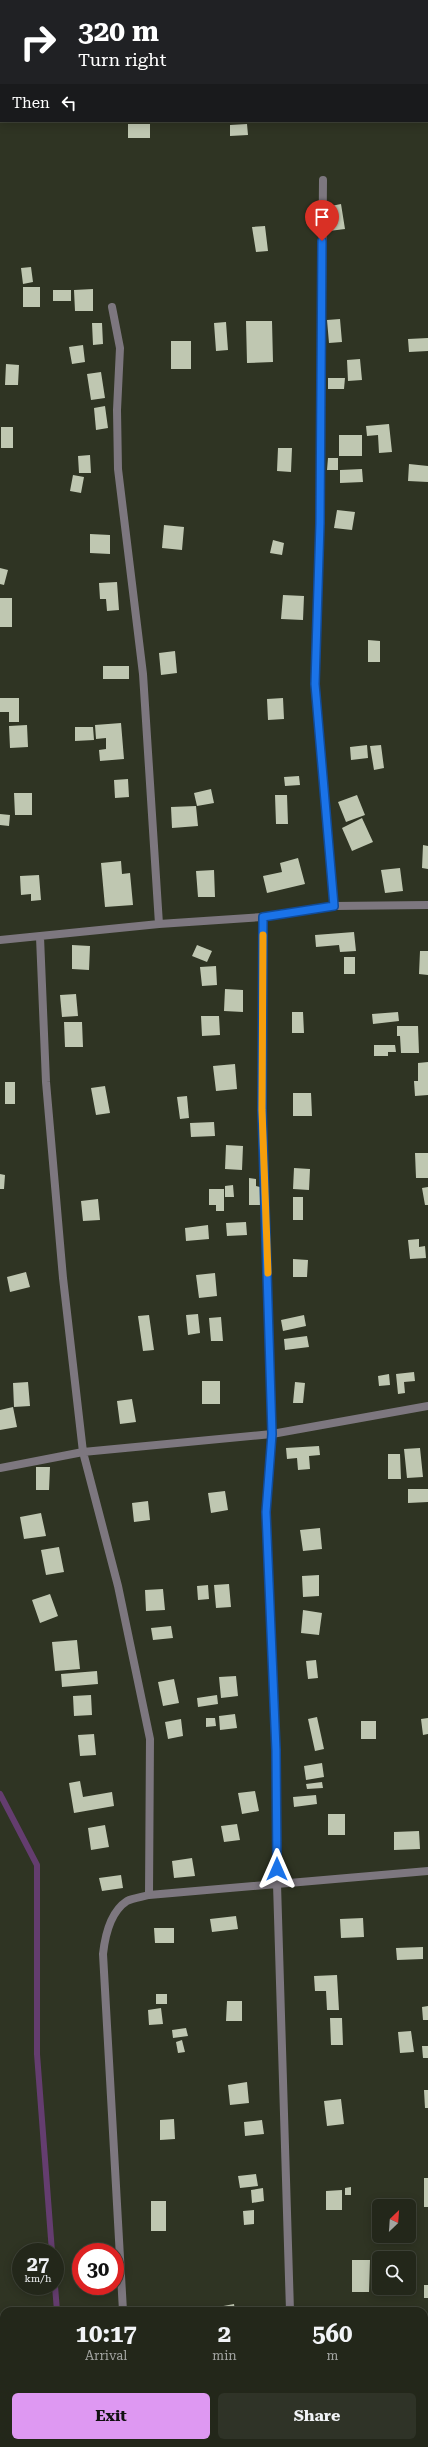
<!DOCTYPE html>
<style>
body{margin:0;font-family:"Roboto Serif",serif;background:#2f3327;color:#f1f3f6;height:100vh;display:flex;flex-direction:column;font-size:15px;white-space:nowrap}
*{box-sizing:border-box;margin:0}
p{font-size:13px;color:#a3a5a2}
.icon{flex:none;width:22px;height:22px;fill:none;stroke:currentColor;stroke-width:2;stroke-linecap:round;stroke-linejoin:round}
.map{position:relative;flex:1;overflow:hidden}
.details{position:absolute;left:0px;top:2307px;width:428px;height:140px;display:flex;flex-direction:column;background:#23271a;border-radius:12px 12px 0 0;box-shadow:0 2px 10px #0003,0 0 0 1px #404439}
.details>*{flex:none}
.banner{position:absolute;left:0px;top:0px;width:428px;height:122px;box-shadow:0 2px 10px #0003,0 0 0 1px #404439;background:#202124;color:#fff;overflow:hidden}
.needle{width:26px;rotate:25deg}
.controls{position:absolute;left:372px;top:2199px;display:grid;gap:8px}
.controls a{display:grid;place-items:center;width:44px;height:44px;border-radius:6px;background:#23271a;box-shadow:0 2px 10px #0003,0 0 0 1px #404439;font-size:20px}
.speed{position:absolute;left:12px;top:2243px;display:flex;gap:8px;font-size:20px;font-weight:700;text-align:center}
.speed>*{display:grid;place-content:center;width:52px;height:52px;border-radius:50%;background:#23271a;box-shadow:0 2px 10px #0003,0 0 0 1px #404439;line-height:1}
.speed small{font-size:10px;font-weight:400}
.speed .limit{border:6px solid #d22;background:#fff;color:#111}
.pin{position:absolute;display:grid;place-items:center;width:34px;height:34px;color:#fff;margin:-41px -17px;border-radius:50% 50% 50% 0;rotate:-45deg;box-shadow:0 0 4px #0007}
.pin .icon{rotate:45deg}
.me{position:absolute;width:44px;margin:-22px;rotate:0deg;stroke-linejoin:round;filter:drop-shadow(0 0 3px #0008)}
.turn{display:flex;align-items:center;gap:14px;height:84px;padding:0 12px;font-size:18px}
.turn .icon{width:52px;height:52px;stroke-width:2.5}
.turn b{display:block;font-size:28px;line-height:34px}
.then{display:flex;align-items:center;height:38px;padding:0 12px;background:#0003;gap:8px;font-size:15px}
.eta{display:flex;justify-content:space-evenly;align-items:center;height:68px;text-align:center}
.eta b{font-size:24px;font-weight:700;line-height:28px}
.action{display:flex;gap:8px;margin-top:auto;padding:8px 12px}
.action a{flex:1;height:46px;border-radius:6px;background:#de98f2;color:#111;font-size:16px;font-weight:700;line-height:46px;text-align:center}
.action a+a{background:#2f3327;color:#f1f3f6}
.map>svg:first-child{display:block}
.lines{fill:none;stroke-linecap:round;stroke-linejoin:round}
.stream{stroke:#643d6f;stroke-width:6}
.building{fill:#bfc7b1}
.street{stroke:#7d777f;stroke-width:8}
.route-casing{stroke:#114b97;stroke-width:10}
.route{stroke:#1a73e8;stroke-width:7}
.slow{stroke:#f59e0b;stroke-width:7}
</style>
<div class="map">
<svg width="428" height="2447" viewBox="0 0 428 2447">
<rect width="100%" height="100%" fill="#2f3423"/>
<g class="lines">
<!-- stream -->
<path class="stream" d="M0 1794 37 1865V2054L52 2252
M55 2286 57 2311
M73 2443V2447"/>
</g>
<!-- building -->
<path class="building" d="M128 124H150V138H128Z
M247 124 248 135 230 136V125Z
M341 204 345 229 329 231 326 207Z
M265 226 268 251 256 252 252 227Z
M31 267 33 282 23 284 21 268Z
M23 287H40V307H23Z
M93 289V311H75L74 290Z
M53 290H71V301H53Z
M340 319 342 342 329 343 327 320Z
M246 321H272L273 362 247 363Z
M226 322 228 350 216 351 214 323Z
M92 323H102L103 344 93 345Z
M428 338V351L409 352 408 339Z
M171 341H191V369H171Z
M83 345 85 362 72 364 69 347Z
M360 359 362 380 348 381 347 360Z
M6 364 19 365 18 385H5Z
M101 372 105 398 91 400 87 374Z
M328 378H345L344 389H328Z
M105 406 108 428 96 430 94 408Z
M389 424 392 452 379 453 378 435 367 436 366 426Z
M1 427H13V448H1Z
M339 435H362V456H339Z
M278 448H292L291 472 277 471Z
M90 455 91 473H79L78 456Z
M328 458H338V470H327Z
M409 464 428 466V482L408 481Z
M362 469 363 482 340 483V470Z
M73 475 84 477 81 493 70 491Z
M337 510 355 512 352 530 334 528Z
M164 525 184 527 182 550 162 548Z
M90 534 110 535V554L90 553Z
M273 540 284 543 282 555 270 553Z
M0 568 8 570 4 585 0 584Z
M117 582 119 610 107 611 106 599H100L99 583Z
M283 595 304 596 303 620 281 619Z
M0 598H12V627H0Z
M368 640 380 641V662H368Z
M175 651 177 673 161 675 159 653Z
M103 666H129V679H103Z
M0 698H19V722H9V712H0Z
M283 698 284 719 268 720 267 699Z
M121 723 124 759 100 761 99 750 106 749V738L96 739 95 725Z
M27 725 28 747 10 748 9 726Z
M75 727H93L94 740 75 741Z
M367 745 368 758 351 760 350 747Z
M381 745 384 768 374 770 370 746Z
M299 776 300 785 285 786 284 777Z
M128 779 129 797 115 798 114 780Z
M211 789 214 803 197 806 194 793Z
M14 793H32V815H15Z
M275 795H287L288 824H276Z
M357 795 365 815 346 822 338 802Z
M196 806 198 826 172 828 171 807Z
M0 814 10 815 9 826 0 825Z
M362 818 373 842 352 851 342 828Z
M423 845 428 846V869L422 868Z
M298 858 305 884 267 893 263 876 282 872 280 863Z
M121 861 122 874 130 873 133 905 105 907 101 863Z
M400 868 403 891 385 893 381 870Z
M214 870 215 897H198L196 871Z
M39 875 41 900 31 901V894L21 895 20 876Z
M354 932 356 951 340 952 339 945 316 947 315 935Z
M72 945 90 946 89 970 72 969Z
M197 945 212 951 207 962 192 956Z
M420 951H428V975L419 974Z
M344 957H355V974H344Z
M216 966 217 985 202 986 200 967Z
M225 989 243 990V1012L224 1011Z
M76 994 78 1016 62 1017 60 995Z
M292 1012H303L304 1033H292Z
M398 1012 399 1021 373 1024 372 1014Z
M201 1016H219L220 1035 202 1036Z
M64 1022H82L83 1047H65Z
M397 1026H418L419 1053H401L400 1036H397Z
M374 1045H395L396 1052H388V1056H374Z
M428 1062V1095L415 1096 414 1081H418V1063Z
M235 1064 237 1089 216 1091 213 1066Z
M5 1082H15V1104H5Z
M105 1086 110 1113 96 1115 91 1088Z
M293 1093H311L312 1116H293Z
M187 1096 189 1118 180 1119 177 1097Z
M214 1122 215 1136 191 1137 190 1123Z
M226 1145 243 1146 242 1170 225 1169Z
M415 1153H428V1178H416Z
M294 1168 310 1169 309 1190 293 1189Z
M0 1174 5 1175 4 1189H0Z
M249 1178 256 1179V1186L260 1187V1205H249Z
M233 1185 234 1197H225V1186Z
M428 1187V1205H425L422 1188Z
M209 1189H224V1211H216V1205H209Z
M293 1197H303V1220H293Z
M98 1199 100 1220 83 1221 81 1201Z
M246 1222 247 1235 227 1236 226 1223Z
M208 1225 209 1239 186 1241 185 1228Z
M419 1239V1247L425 1246 426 1258 410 1259 408 1240Z
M293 1259 308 1260 307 1277H293Z
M26 1272 30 1287 10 1292 7 1277Z
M215 1273 217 1296 199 1298 196 1275Z
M198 1314 200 1333 188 1335 186 1315Z
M149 1315 154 1350 143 1351 138 1316Z
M304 1315 306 1326 283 1331 281 1320Z
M221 1317 223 1341H211L209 1318Z
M307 1336 309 1347 285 1350 284 1339Z
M414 1372 415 1381 404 1382 405 1393 398 1394 396 1374Z
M389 1374 390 1385 379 1386 378 1376Z
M202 1381H220V1404H202Z
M28 1382 30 1406 14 1407 13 1383Z
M295 1382 305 1383 303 1403H293Z
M132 1399 136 1422 120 1424 117 1401Z
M13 1407 17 1427 0 1430V1410Z
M319 1446 320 1455 309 1456 310 1469 298 1470 297 1458 287 1459 286 1448Z
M420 1448 423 1477 407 1478 404 1449Z
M388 1454H400L401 1479H388Z
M36 1467H50L49 1490H36Z
M408 1489H428V1502L408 1503Z
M225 1491 228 1510 211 1513 208 1493Z
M148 1501 150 1520 134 1522 132 1503Z
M41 1513 46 1536 24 1539 20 1517Z
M320 1528 322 1549 303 1551 300 1530Z
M59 1547 64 1572 46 1575 41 1550Z
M319 1575V1596L303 1597 302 1576Z
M229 1584 231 1607 216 1608 214 1585Z
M208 1585 209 1599 198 1600 197 1586Z
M163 1589 165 1610 146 1611 145 1590Z
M50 1594 58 1616 40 1623 32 1600Z
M303 1610 322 1613 319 1635 301 1633Z
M171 1626 173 1638 153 1640 151 1628Z
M77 1640 80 1669 55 1671 52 1642Z
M316 1660 318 1678 308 1679 306 1661Z
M97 1671 98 1684 62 1687 61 1674Z
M236 1676 238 1696 221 1698 219 1677Z
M174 1679 179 1703 163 1706 158 1682Z
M91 1695 92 1715 74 1716 73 1696Z
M217 1695 218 1704 198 1707 197 1698Z
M235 1714 237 1728 220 1730 219 1716Z
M317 1717 324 1749 315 1751 308 1719Z
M206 1718H215L216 1726 206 1727Z
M428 1718V1734L423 1735 421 1719Z
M181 1719 183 1736 168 1739 165 1722Z
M361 1721H376V1739H361Z
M94 1734 96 1755 80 1756 78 1735Z
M322 1763 324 1777 306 1780 304 1766Z
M80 1781 83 1797 112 1792 114 1806 74 1813 69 1783Z
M322 1782 323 1788 307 1789 306 1784Z
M255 1791 259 1811 242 1814 238 1793Z
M316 1795 317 1804 294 1807 293 1797Z
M328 1814H345V1835H328Z
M237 1824 240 1840 224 1842 221 1826Z
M105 1825 109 1847 91 1850 88 1828Z
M419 1831 420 1849 394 1850V1832Z
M192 1858 195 1876 174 1878 172 1861Z
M121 1875 123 1888 102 1891 99 1878Z
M236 1916 238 1929 212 1932 210 1919Z
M363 1918 364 1937 341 1938 340 1919Z
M154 1928H174V1943H155Z
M423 1947V1959L397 1960 396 1948Z
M337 1975 339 2010H327L326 1991H315L314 1976Z
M156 1994H167V2004H156Z
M227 2001H242V2021H226Z
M428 2006V2020H423L422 2007Z
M161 2008 163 2024 149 2025 148 2010Z
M330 2018H342L343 2045H331Z
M186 2028 188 2036 173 2038 172 2030Z
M411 2031 414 2052 400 2053 398 2032Z
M182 2040 185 2052 178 2053 176 2042Z
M422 2046H428V2058H423Z
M247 2082 249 2103 230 2105 228 2085Z
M424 2090H428V2108H425Z
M341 2099 344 2124 327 2126 324 2101Z
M174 2119 175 2139 160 2140V2120Z
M262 2120 264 2134 245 2136 244 2122Z
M256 2174 258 2186 240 2188 238 2176Z
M424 2178H428V2207H424Z
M351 2187V2195H345V2188Z
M263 2188 264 2201 252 2203 251 2190Z
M342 2190V2210H326V2191Z
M151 2201H166V2231H151Z
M254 2210V2224L244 2225 243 2211Z
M352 2260H370L369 2292H352Z
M424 2285H428V2298H424Z
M234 2304 235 2311H219L218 2307Z
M424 2389H428V2399H424Z"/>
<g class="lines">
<!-- street -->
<path class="street" d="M323 180 320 523 315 684 334 906
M112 307 120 348 117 410 118 469 143 674 159 924
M263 917 262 1110 272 1434 266 1512 276 1750 277 1884 290 2311
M40 937 46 1082 63 1278 83 1452 118 1586 150 1739 149 1895
M0 940 159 924 263 917 334 906 428 905
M0 1468 83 1452 272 1434 428 1406
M123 2311 103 1954C105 1936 110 1912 127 1901 133 1898 142 1897 149 1895L428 1871
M424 2342H428
M0 2383H4
M116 2447V2443"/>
</g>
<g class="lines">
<defs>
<path id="route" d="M277 1869 276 1750 266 1512 272 1434 262 1110 263 917 334 906 315 684 320 523 322 241"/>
</defs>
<!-- route casing -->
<use href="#route" class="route-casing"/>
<!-- route -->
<use href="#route" class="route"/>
<!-- slow -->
<path class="slow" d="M263 935 262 1110 268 1273"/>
</g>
</svg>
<div class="controls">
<a><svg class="needle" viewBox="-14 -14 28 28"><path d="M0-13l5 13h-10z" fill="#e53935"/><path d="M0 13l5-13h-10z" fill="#a3a5a2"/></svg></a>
<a><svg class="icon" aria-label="search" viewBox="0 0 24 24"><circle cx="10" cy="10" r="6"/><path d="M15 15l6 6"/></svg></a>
</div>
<div class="speed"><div>27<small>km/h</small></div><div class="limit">30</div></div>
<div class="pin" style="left:322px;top:241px;background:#d93025"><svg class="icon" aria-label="arrive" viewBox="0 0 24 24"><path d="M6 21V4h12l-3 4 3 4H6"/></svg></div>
<svg class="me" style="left:277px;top:1869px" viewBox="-20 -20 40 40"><path d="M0-17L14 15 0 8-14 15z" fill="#1a73e8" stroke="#fff" stroke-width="4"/></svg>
<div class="banner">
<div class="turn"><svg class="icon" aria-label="right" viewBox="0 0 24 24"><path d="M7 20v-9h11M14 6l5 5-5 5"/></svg><div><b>320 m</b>Turn right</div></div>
<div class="then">Then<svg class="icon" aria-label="left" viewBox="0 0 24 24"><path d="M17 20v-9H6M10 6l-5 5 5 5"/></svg></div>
</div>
<section class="details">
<div class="eta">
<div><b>10:17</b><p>Arrival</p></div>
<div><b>2</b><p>min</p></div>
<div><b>560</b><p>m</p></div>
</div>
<div class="action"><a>Exit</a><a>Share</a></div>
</section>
</div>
